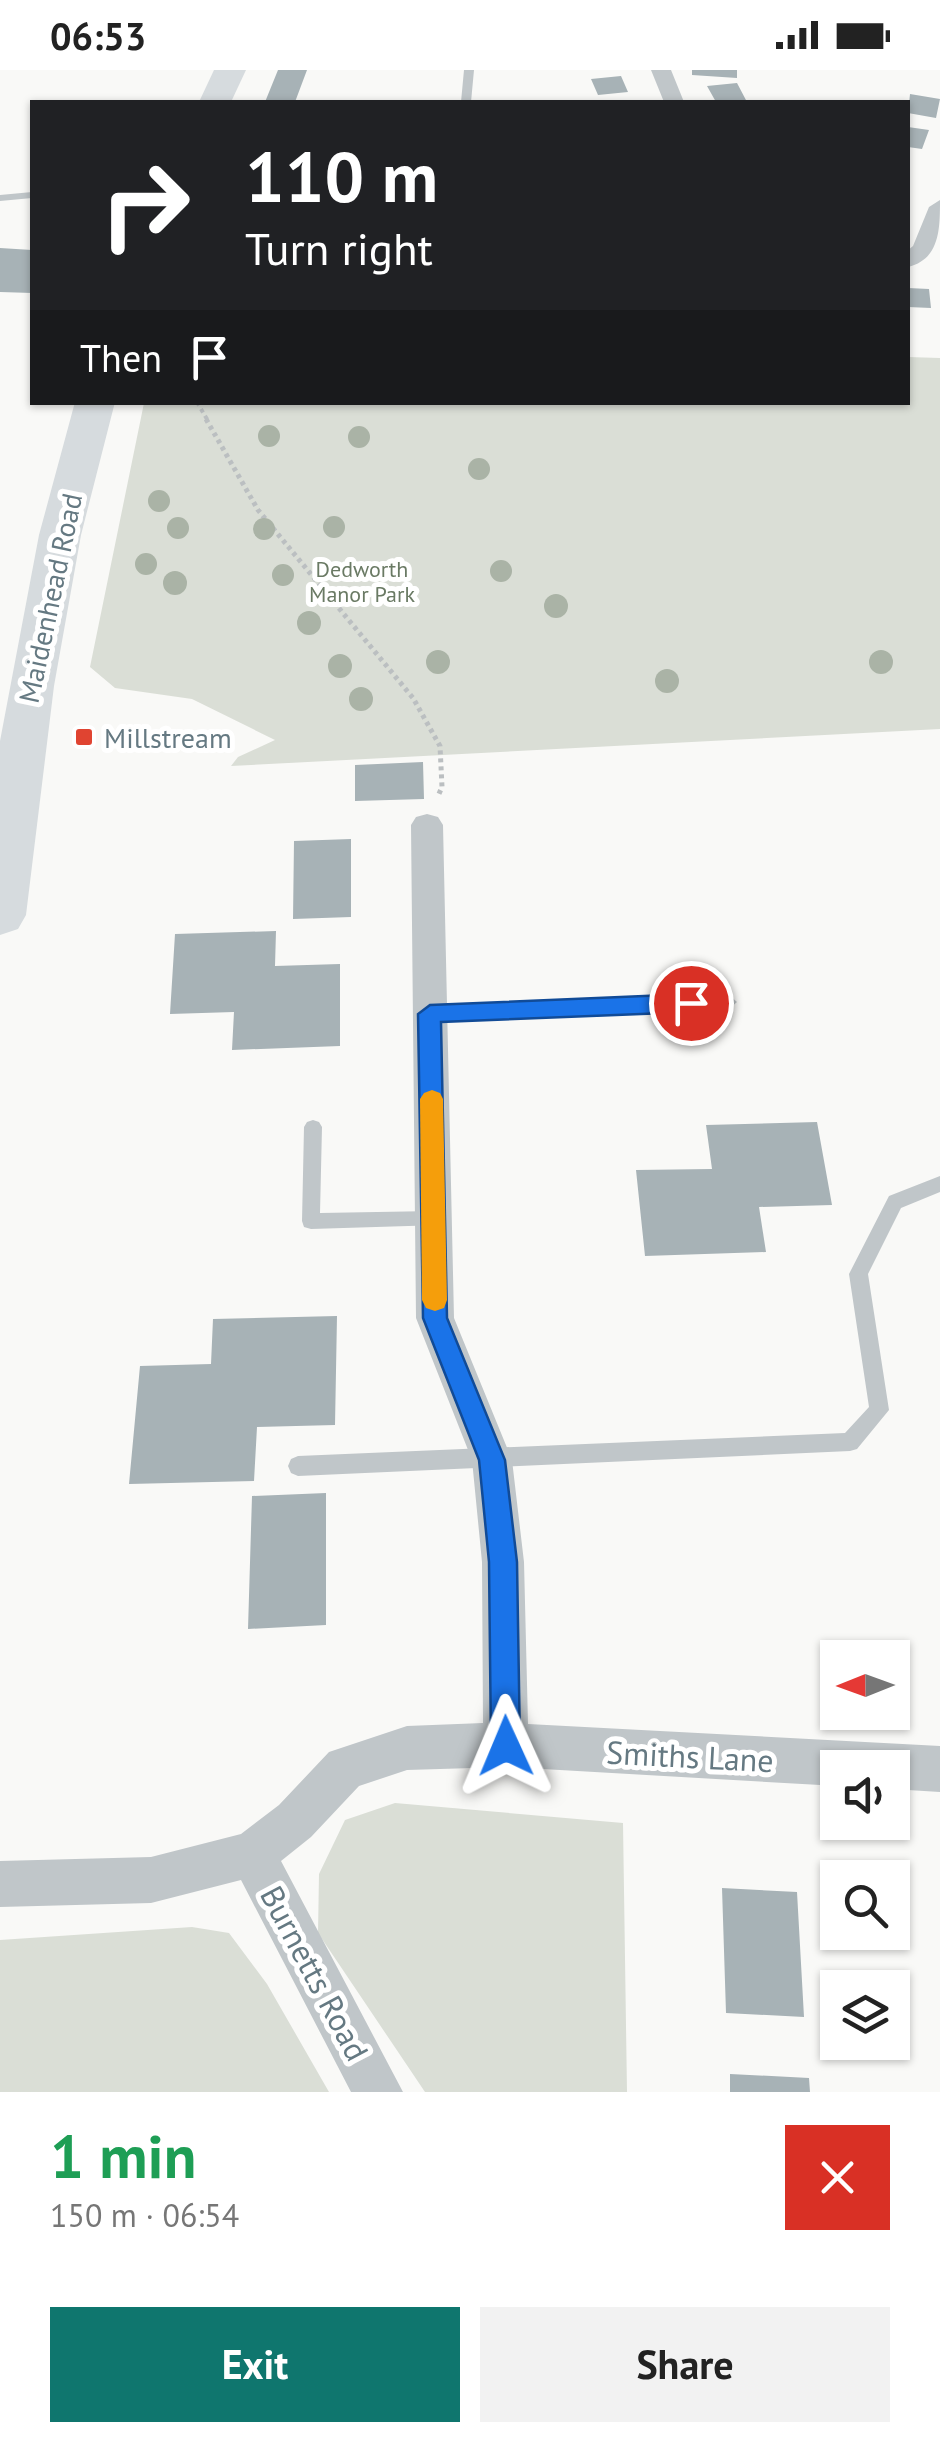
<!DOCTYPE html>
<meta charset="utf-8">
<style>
body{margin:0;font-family:"PT Sans",sans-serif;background:#f2f2f2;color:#222;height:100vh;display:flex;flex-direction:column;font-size:38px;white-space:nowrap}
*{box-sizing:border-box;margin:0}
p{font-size:32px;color:#767676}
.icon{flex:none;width:55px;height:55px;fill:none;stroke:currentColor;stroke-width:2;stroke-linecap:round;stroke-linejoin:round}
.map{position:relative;height:2022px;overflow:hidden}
.details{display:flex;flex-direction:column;background:#fff;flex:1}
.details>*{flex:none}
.guide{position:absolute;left:30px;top:30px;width:880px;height:305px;border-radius:0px;box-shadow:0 2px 8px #0004;background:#202124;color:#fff;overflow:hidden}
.needle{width:65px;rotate:269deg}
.controls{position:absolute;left:820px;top:1570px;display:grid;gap:20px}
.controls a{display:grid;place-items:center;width:90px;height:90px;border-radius:0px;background:#fff;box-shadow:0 2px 8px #0004;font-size:50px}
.pin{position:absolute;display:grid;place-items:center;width:85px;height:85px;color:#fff;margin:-42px;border:5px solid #fff;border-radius:50%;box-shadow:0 2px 10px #0007}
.me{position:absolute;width:110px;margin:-55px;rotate:359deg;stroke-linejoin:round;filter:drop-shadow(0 0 8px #0008)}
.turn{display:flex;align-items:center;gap:35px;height:210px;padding:0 50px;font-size:45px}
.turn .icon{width:130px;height:130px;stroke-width:2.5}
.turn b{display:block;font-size:70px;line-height:85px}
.then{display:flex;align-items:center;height:95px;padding:0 50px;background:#0003;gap:20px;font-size:38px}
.round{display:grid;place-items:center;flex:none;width:105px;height:105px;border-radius:0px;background:#f2f2f2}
.headline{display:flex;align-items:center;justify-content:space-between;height:170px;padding:0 50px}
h1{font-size:60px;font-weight:600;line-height:75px;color:#1e9e55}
.action{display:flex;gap:20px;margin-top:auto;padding:20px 50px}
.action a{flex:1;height:115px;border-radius:0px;background:#0f766e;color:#fff;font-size:40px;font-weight:600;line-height:115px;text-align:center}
.action a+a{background:#f2f2f2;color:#222}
.status{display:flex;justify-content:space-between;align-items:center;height:70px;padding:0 50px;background:#fff;direction:ltr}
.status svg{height:28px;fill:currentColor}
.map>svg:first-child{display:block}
.green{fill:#daded6}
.building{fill:#a7b2b6}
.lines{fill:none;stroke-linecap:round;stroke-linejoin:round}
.path-far1{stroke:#bbbfc1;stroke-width:4;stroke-dasharray:4 4;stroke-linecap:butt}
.path{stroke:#bbbfc1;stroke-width:5;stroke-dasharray:4 4;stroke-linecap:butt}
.service{fill:#c0c6c9;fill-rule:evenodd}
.minor{fill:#c0c6c9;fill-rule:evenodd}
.primary{fill:#d6dbde;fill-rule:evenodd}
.tree{fill:#aab3a6}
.route{fill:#1a73e8;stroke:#114b97;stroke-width:2.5}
.slow{fill:#f59e0b}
.poi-dot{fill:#e04431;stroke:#fff;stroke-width:4}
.labels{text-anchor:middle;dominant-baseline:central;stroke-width:10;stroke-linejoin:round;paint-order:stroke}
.far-park-label{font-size:22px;fill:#6a7a64;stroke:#fff}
.street-label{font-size:28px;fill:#657982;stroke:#fff}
.poi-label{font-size:28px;fill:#657982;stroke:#fff;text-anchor:start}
.near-street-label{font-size:32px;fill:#657982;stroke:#fff}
</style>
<div class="status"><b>06:53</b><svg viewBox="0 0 49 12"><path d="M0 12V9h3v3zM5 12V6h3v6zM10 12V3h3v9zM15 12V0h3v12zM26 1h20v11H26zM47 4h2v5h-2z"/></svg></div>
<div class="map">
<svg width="940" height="2022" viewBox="0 0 940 2022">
<rect width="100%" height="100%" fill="#f9f9f7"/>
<!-- green -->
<path class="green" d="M908 287 940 288V659L231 696 238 687 275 670 192 629 115 618 90 597 144 333 908 332Z
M395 1733 623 1753 627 2022H425L318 1863 319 1804 345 1750Z
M192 1857 229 1863 267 1914 329 2022H0V1870Z"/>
<!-- building -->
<path class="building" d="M278 0H307L295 32H265Z
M692 0H737V8L692 5Z
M621 6 628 22 598 25 591 9Z
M737 13 747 32H716L707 16Z
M910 24 940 29 936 48 908 43Z
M908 57 929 60 922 79 908 77Z
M0 178 32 180V223L0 222Z
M908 218 929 219 931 238 908 237Z
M423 692 424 729 355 731V695Z
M351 769V847L293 849 294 771Z
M276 861 275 896 340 894V976L232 980 234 942 170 944 175 864Z
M817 1052 832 1135 759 1137 766 1182 645 1186 636 1100 712 1099 706 1055Z
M337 1246 335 1355 257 1357 254 1411 129 1414 140 1296 211 1294 213 1249Z
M326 1423V1555L248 1559 252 1426Z
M722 1818 797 1822 804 1947 726 1943Z
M730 2004 809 2008 810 2022H730Z"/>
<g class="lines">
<!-- path-far1 -->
<path class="path-far1" d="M197 332 208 351"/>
<!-- path -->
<path class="path" d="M206 349 258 440 413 628 440 676 442 717 438 726"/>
<!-- service -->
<path class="service" d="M464 0H474L471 32H461Z
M32 122V128L0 131V125Z
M729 925 737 932 729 939 430 951 424 949 421 944 424 939 430 937Z
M313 1050 319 1052 322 1057 320 1143 434 1141 441 1143 443 1149 441 1155 311 1159 304 1157 302 1151 304 1057 307 1052Z
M940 1106V1122L901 1138 868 1204 889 1340 857 1379 850 1381 298 1406 291 1403 288 1396 291 1389 298 1386 845 1363 869 1337 849 1204 889 1126Z"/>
<!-- minor -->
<path class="minor" d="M651 0H671L684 32H664Z
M940 130C940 159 940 189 908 197V180L913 176 929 137Z
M427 744 438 747 443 755 454 1248 512 1390 524 1492 528 1654 940 1676V1722L892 1719V1698H838V1716L506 1697 407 1700 359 1716 311 1767 281 1791 403 2022H351L241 1810 151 1833 0 1837V1791L151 1787 241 1764 279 1735 329 1682 407 1656 483 1653 482 1492 472 1390 416 1248 411 755 416 747Z"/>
<!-- primary -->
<path class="primary" d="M214 0H246L231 32H199Z
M75 332H115L81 465 54 616 26 845 18 859 0 865V671L39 465Z"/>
</g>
<!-- trees -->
<g class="tree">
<circle cx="269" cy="366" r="11"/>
<circle cx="359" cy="367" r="11"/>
<circle cx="479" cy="399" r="11"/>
<circle cx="159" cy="431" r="11"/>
<circle cx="334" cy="457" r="11"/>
<circle cx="178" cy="458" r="11"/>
<circle cx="264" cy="459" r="11"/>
<circle cx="146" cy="494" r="11"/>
<circle cx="501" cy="501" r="11"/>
<circle cx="283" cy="505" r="11"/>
<circle cx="175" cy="513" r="12"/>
<circle cx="556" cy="536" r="12"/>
<circle cx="309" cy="553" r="12"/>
<circle cx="438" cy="592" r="12"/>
<circle cx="881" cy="592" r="12"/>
<circle cx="340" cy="596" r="12"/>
<circle cx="667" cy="611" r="12"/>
<circle cx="361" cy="629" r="12"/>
</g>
<!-- route -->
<path class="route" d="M691 924 702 933 691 942 441 952 447 1248 505 1390 517 1492 520 1676 516 1686 506 1690 495 1686 491 1676 489 1492 479 1390 423 1248 418 944 430 935Z"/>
<!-- slow -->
<path class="slow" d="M432 1020 440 1023 443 1029 447 1230 444 1238 435 1241 426 1238 422 1230 420 1029 424 1023Z"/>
<!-- markers -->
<rect class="poi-dot" x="74" y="657" width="20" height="20" rx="5"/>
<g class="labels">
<!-- far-park labels -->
<g class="far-park-label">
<text x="362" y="499">Dedworth<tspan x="362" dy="25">Manor Park</tspan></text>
</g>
<!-- street labels -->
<g class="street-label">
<text transform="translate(50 528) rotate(-78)">Maidenhead Road</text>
</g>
<!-- poi labels -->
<g class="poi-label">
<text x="104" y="667">Millstream</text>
</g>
<!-- near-street labels -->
<g class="near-street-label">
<text transform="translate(690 1686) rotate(3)">Smiths Lane</text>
<text transform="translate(315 1903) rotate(62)">Burnetts Road</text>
</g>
</g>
</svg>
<div class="controls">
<a><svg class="needle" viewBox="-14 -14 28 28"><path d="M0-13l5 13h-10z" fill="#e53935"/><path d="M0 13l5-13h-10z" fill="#767676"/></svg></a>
<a><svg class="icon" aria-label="sound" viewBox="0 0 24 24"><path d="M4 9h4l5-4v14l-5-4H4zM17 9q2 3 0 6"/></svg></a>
<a><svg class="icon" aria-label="search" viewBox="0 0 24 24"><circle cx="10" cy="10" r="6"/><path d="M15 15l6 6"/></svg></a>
<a><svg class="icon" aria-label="layers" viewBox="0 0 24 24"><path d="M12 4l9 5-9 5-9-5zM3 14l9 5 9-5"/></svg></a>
</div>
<div class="pin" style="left:691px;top:933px;background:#d93025"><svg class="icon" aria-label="arrive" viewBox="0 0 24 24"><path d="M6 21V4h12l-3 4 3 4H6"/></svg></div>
<svg class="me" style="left:506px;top:1676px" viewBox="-20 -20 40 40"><path d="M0-17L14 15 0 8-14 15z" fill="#1a73e8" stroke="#fff" stroke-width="4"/></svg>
<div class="guide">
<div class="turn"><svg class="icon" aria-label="right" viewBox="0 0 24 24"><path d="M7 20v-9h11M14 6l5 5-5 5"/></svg><div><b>110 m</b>Turn right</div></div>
<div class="then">Then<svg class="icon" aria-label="arrive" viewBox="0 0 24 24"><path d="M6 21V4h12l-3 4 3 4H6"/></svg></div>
</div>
</div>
<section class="details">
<div class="headline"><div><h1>1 min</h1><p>150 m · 06:54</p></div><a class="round" style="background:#d93025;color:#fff"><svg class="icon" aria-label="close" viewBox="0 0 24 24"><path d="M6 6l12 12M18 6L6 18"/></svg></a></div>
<div class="action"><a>Exit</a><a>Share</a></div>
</section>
